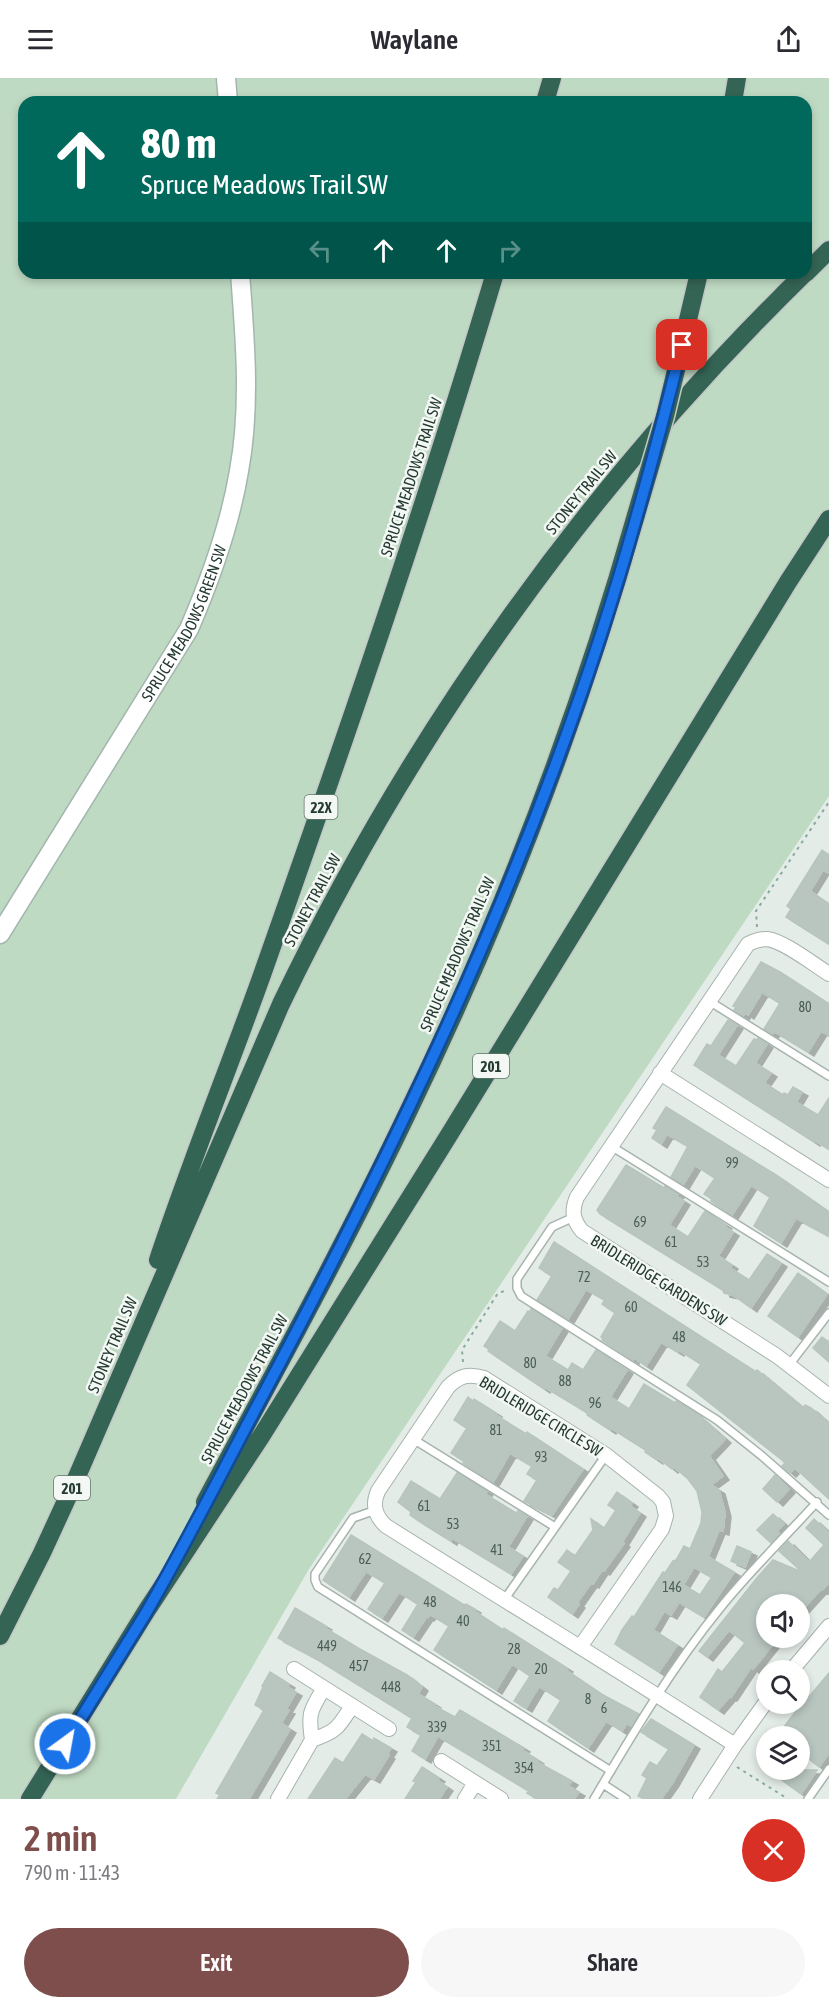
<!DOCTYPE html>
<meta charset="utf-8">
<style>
body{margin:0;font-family:"Asap Condensed",sans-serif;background:#f7f7f7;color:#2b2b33;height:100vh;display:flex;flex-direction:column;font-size:22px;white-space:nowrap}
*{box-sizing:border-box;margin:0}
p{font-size:20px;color:#7c7c81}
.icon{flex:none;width:33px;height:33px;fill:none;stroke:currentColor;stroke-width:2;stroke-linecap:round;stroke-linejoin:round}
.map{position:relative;height:1721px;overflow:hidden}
.details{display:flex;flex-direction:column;background:#fff;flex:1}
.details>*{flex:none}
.top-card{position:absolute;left:18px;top:18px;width:794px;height:183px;border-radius:18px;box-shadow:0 3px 9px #0003;background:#00695c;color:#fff;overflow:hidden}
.buttons{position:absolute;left:756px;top:1516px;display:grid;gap:12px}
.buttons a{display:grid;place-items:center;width:54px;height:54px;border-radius:50%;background:#fff;box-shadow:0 3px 9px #0003;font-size:30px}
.pin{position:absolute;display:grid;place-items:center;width:51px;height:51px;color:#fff;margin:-26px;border-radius:12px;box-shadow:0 3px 9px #0006}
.me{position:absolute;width:66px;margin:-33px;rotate:32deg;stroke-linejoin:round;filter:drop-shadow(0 0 4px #0008)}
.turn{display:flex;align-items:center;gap:21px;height:126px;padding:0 24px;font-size:27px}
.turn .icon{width:78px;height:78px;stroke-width:2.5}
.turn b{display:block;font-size:42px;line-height:51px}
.lanes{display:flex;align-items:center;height:57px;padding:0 24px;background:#0003;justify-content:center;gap:30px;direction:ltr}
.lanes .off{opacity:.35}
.round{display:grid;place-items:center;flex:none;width:63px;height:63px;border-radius:32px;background:#f7f7f7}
.head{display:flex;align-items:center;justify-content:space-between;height:102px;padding:0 24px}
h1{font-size:36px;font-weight:600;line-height:45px;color:#7e4e4c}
.button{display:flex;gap:12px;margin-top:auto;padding:12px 24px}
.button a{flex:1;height:69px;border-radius:36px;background:#7e4e4c;color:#fff;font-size:24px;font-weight:600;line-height:69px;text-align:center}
.button a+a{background:#f7f7f7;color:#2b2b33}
header{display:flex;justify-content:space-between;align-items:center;height:78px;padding:0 24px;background:#fff;font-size:27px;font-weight:600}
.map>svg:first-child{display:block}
.green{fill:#bfdac3;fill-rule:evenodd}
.building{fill:#b9c6c0;stroke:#b7c5bd;stroke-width:1.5;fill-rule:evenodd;filter:url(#shadow)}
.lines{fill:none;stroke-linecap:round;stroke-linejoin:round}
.lane-casing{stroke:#a7b3ad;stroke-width:10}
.street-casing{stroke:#a7b3ad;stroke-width:16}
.secondary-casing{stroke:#a3b6ad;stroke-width:21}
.highway-casing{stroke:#c2c8c6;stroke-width:21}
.path{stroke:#87ac9c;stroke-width:2;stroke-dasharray:3 4.5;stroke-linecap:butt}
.lane{stroke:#fff;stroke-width:7}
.street{stroke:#fff;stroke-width:14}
.secondary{stroke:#fff;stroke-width:18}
.highway{stroke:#346454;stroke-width:18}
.highway-bridge-casing{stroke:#c2c8c6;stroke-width:21;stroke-linecap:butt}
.highway-bridge{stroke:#346454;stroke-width:18}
.route-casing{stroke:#114b97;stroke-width:15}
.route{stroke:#1a73e8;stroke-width:10}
.labels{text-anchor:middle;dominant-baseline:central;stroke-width:5;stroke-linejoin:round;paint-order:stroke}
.number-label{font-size:14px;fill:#4a5e56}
.shield{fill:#f4f8f5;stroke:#63746c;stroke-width:1.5}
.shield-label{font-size:15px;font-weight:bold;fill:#253b32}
.street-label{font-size:16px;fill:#253b32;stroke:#f4f8f5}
</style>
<header><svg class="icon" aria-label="menu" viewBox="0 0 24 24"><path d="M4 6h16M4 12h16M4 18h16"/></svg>Waylane<svg class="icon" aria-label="share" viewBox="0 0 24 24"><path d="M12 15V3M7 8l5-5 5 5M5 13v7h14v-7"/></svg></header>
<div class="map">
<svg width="829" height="1721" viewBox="0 0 829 1721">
<defs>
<filter id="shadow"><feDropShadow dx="6" dy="4" stdDeviation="0" flood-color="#0004"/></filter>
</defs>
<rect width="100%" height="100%" fill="#e4ece7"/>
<!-- green -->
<path class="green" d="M0 0H829V718L309 1491 176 1721H0ZM24 24H806V195H24Z"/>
<!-- building -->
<path class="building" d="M822 772 829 777V795L823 792 810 813 829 826V866L786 839 791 831 787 828Z
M761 884 780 894 829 926V957L821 953 808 974 777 955 774 954 772 956 764 951 780 925 762 914 748 937 745 935 743 938 734 932 736 929 733 928Z
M728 942 737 947 718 977 736 988 754 961 757 962 758 960 767 966 755 985 771 995 764 1005 783 1017 784 1015 788 1017 793 1009 802 1014 796 1024 818 1037 829 1020V1071L814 1062V1064L694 987 707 966 711 968Z
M666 1029 776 1097 829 1134V1158L796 1140 781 1165 754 1148 770 1119 751 1107 732 1137 711 1123 712 1121 704 1116 715 1100 695 1087 683 1107 671 1099 688 1068 667 1056 661 1066 652 1060 657 1052 653 1050Z
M626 1087 664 1110 665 1108 678 1116 676 1118 684 1123 669 1147 688 1159 705 1133 726 1147 725 1149 733 1154 718 1178 732 1187 730 1190 749 1202 767 1176 781 1185 751 1230 733 1217 724 1215 723 1212 600 1136 597 1132Z
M554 1164 756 1294 757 1292 803 1330 805 1327 811 1330 829 1346V1421L795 1390 790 1395 782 1388 785 1385 782 1382 687 1307 701 1286 679 1272 678 1274 661 1264 646 1288 634 1280 633 1282 602 1262 603 1260 601 1259 615 1235 602 1226 605 1222 586 1211 568 1241 537 1222 552 1198 539 1190Z
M798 1195 827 1216 798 1259 768 1238Z
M531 1231 562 1250 545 1278 568 1292 572 1285 583 1292 596 1272 627 1292 610 1319 629 1331 644 1306 675 1325 676 1323 693 1333 725 1361 709 1378 723 1398 711 1407 719 1412 725 1435 723 1453 719 1452 708 1479 734 1494 704 1539 679 1524 671 1537 664 1533 653 1552 677 1567 659 1594 615 1566 622 1552 632 1538 634 1539 663 1494 665 1495 673 1483 676 1482 684 1468 690 1471 701 1445 702 1434 697 1413 688 1401 674 1389 672 1391 658 1380 657 1382 645 1374 646 1372 611 1350 610 1352 587 1337 588 1336 583 1332 545 1309 544 1311 488 1273 489 1271 484 1268 500 1243 515 1253 528 1233 530 1234ZM694 1489 712 1499 700 1517 683 1507Z
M822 1259 829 1264V1284L813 1270Z
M468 1319 473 1323 474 1321 496 1335 494 1336 526 1356 527 1354 583 1391 552 1437 524 1423 537 1402 527 1396 532 1388 510 1375 493 1404 463 1385 464 1383 451 1375 467 1350 454 1342Z
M457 1395 487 1413 485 1416 516 1435 518 1433 527 1438 508 1469 523 1478 511 1496 452 1460 451 1463 419 1443 410 1437 411 1434 398 1424 411 1403 440 1421Z
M775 1397 789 1411 777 1424 763 1411Z
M617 1414 632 1425 630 1428 640 1435 622 1464 624 1465 604 1493 602 1492 593 1506 591 1505 577 1525 579 1526 572 1536 548 1519 554 1510 558 1512 571 1493 558 1484 567 1472 575 1478 593 1452 591 1441 604 1450 616 1432 608 1427Z
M773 1436 784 1446 777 1453 780 1456 771 1465 757 1452Z
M814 1441 829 1455V1505L822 1512 821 1511 800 1534V1527H766V1560H775L771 1565 773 1566 753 1591 751 1589 731 1619 730 1618 718 1632 700 1619 718 1591 722 1594 745 1565 729 1552 707 1579 699 1573 756 1501 773 1482 802 1494 779 1473 788 1463 809 1484 824 1467 806 1450Z
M351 1457 464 1527 466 1526 475 1531 474 1533 503 1552 504 1550 567 1590 566 1592 603 1617 639 1636 631 1648 627 1645 622 1653 606 1643 588 1670 548 1643 561 1622 539 1608 526 1630 514 1623 530 1598 512 1586 496 1612 434 1572 449 1548 430 1536 428 1539 427 1538 413 1559 402 1552 418 1526 399 1514 382 1540 368 1531 385 1505 366 1493 349 1519 323 1502Z
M737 1468 751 1474 745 1489 731 1483Z
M295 1530 326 1548 325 1550 358 1570 407 1597 422 1609 418 1616 435 1626 434 1628 455 1639 460 1632 524 1670 522 1672 538 1682 537 1684 572 1703 568 1708 579 1714 574 1721H537L527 1715 529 1713 438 1658 425 1681 412 1673 421 1657 407 1649 412 1640 312 1578 278 1560Z
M270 1594 289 1606 287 1609 296 1614 286 1631 289 1632 281 1645 290 1651 249 1721H217L220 1717 216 1715 264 1632 255 1627 263 1609 262 1608Z
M829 1595V1675L819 1689 800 1674V1659H776L807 1619 808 1620Z
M651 1641 694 1667 673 1704 661 1721H644L638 1718 647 1700 642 1697 650 1684 657 1688 669 1671 641 1654Z
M362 1656 373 1663 374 1660 391 1670 387 1676 389 1677 374 1701 365 1696 345 1721H308L335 1680 343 1685Z
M422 1689 439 1700 437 1702 447 1709 439 1721H405L416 1704 413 1703Z
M768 1692H817L801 1716Z"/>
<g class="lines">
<defs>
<path id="lane" d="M709 923 829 998
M611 1068 829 1204
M574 1139 552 1149 517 1201V1210L521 1218 717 1342 762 1378 829 1437
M789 1287 829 1235
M413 1361 555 1449
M376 1432 353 1440 315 1496V1502L318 1509 611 1693
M504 1522 606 1377
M603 1706 626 1721
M594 1721C633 1655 672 1589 721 1529 750 1493 785 1459 817 1424
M808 1721 829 1691"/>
<path id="street" d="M829 896C813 886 784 863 767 861 760 861 754 863 748 866L577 1119C571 1133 573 1142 582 1153L777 1278 829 1318
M660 995 829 1102
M580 1569 662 1451 666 1438 663 1424 658 1418 606 1377 484 1300C468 1295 459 1298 448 1309L378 1413C372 1427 375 1438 386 1448 502 1521 620 1593 735 1667
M294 1591 389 1651
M791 1593 829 1548
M324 1610C310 1633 308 1635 312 1662 337 1653 338 1650 352 1628
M441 1683 501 1721
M278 1721 312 1662
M465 1721 475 1705
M700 1721 735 1667 766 1624"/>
<g id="secondary">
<path d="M226 0 228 24"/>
<path id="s1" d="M0 856 189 551C211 500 230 447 239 393 251 328 245 260 240 195"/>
</g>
<path id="highway" d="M545 24 552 0
M733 24 737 0
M806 195 829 172
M682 267 699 195
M158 1182C190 1086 228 992 262 897 344 664 425 431 495 195
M205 1424C274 1295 345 1166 408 1034 501 842 578 642 636 437
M0 1558 42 1475 76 1401 281 926C412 653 589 406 805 195
M30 1721 147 1532 262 1357 449 1057 788 504 829 441"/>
</defs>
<!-- lane casing -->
<use href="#lane" class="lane-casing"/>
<!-- street casing -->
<use href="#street" class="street-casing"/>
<!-- secondary casing -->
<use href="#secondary" class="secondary-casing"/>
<!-- highway casing -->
<use href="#highway" class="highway-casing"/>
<!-- path -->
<path class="path" d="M757 849 756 833 829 724
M463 1284 462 1272 498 1215 508 1212
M737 1689 788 1721"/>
<!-- lane -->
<use href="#lane" class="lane"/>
<!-- street -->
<use href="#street" class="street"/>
<!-- secondary -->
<use href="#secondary" class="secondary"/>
<!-- highway -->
<use href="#highway" class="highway"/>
<defs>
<path id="highway-bridge" d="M636 437 665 338 682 267"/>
</defs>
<!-- highway-bridge casing -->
<use href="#highway-bridge" class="highway-bridge-casing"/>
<!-- highway-bridge -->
<use href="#highway-bridge" class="highway-bridge"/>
</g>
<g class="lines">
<defs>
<path id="route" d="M65 1666C92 1623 119 1579 146 1535 187 1464 224 1390 263 1317 384 1090 497 859 581 616 621 502 653 384 682 267"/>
</defs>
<!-- route casing -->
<use href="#route" class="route-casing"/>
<!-- route -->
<use href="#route" class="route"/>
</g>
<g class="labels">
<!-- number labels -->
<g class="number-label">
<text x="805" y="929">80</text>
<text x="732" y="1085">99</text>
<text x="640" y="1144">69</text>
<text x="671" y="1164">61</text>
<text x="703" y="1184">53</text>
<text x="584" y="1199">72</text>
<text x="631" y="1229">60</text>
<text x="679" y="1259">48</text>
<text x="530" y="1285">80</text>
<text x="565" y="1303">88</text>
<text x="595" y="1325">96</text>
<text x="496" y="1352">81</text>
<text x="541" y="1379">93</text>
<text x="424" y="1428">61</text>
<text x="453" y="1446">53</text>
<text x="497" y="1472">41</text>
<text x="365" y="1481">62</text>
<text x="672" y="1509">146</text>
<text x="430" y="1524">48</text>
<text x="463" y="1543">40</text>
<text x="327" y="1568">449</text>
<text x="514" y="1571">28</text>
<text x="359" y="1588">457</text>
<text x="541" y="1591">20</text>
<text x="391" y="1609">448</text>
<text x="588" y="1621">8</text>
<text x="604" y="1630">6</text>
<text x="437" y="1649">339</text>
<text x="492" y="1668">351</text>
<text x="524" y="1690">354</text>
</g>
<!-- shield labels -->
<g class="shield">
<rect x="304.5" y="717" width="33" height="24" rx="4.5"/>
<rect x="473" y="976" width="36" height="24" rx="4.5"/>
<rect x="54" y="1398" width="36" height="24" rx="4.5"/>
</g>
<g class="shield-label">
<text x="321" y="729">22X</text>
<text x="491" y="988">201</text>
<text x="72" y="1410">201</text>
</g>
<!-- street labels -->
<g class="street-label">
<text transform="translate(411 399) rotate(-72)">SPRUCE MEADOWS TRAIL SW</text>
<text transform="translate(581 414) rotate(-51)">STONEY TRAIL SW</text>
<text stroke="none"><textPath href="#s1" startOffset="362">SPRUCE MEADOWS GREEN SW</textPath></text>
<text transform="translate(312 822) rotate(-62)">STONEY TRAIL SW</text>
<text transform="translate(457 876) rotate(-67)">SPRUCE MEADOWS TRAIL SW</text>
<text transform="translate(659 1202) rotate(32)">BRIDLERIDGE GARDENS SW</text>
<text transform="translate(112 1267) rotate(-67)">STONEY TRAIL SW</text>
<text transform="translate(244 1311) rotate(-62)">SPRUCE MEADOWS TRAIL SW</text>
<text transform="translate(541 1338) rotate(31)">BRIDLERIDGE CIRCLE SW</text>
</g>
</g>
</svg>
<div class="buttons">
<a><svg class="icon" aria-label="sound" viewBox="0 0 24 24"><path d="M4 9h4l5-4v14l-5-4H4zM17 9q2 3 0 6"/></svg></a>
<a><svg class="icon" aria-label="search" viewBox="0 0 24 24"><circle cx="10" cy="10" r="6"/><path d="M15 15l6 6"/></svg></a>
<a><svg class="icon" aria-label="layers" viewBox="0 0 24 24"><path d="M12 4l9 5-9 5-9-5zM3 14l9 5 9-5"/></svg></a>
</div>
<div class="pin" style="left:682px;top:267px;background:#d93025"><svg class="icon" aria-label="arrive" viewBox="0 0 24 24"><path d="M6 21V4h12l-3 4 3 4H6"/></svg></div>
<svg class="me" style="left:65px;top:1666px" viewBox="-20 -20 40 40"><circle r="17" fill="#1a73e8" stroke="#fff" stroke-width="3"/><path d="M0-11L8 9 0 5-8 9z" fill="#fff"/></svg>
<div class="top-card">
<div class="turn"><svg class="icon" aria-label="ahead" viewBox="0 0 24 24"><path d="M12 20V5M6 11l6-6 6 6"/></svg><div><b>80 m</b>Spruce Meadows Trail SW</div></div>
<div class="lanes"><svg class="icon off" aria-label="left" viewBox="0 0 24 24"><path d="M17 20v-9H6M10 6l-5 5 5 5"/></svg><svg class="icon" aria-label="ahead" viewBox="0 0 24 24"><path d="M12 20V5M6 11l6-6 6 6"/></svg><svg class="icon" aria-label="ahead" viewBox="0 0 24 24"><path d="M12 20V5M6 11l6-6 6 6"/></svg><svg class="icon off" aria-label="right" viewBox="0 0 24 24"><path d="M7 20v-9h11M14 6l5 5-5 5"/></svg></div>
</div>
</div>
<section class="details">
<div class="head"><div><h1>2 min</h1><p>790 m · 11:43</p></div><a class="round" style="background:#d93025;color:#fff"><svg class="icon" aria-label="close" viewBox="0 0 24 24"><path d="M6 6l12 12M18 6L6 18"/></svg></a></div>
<div class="button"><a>Exit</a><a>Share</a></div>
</section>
